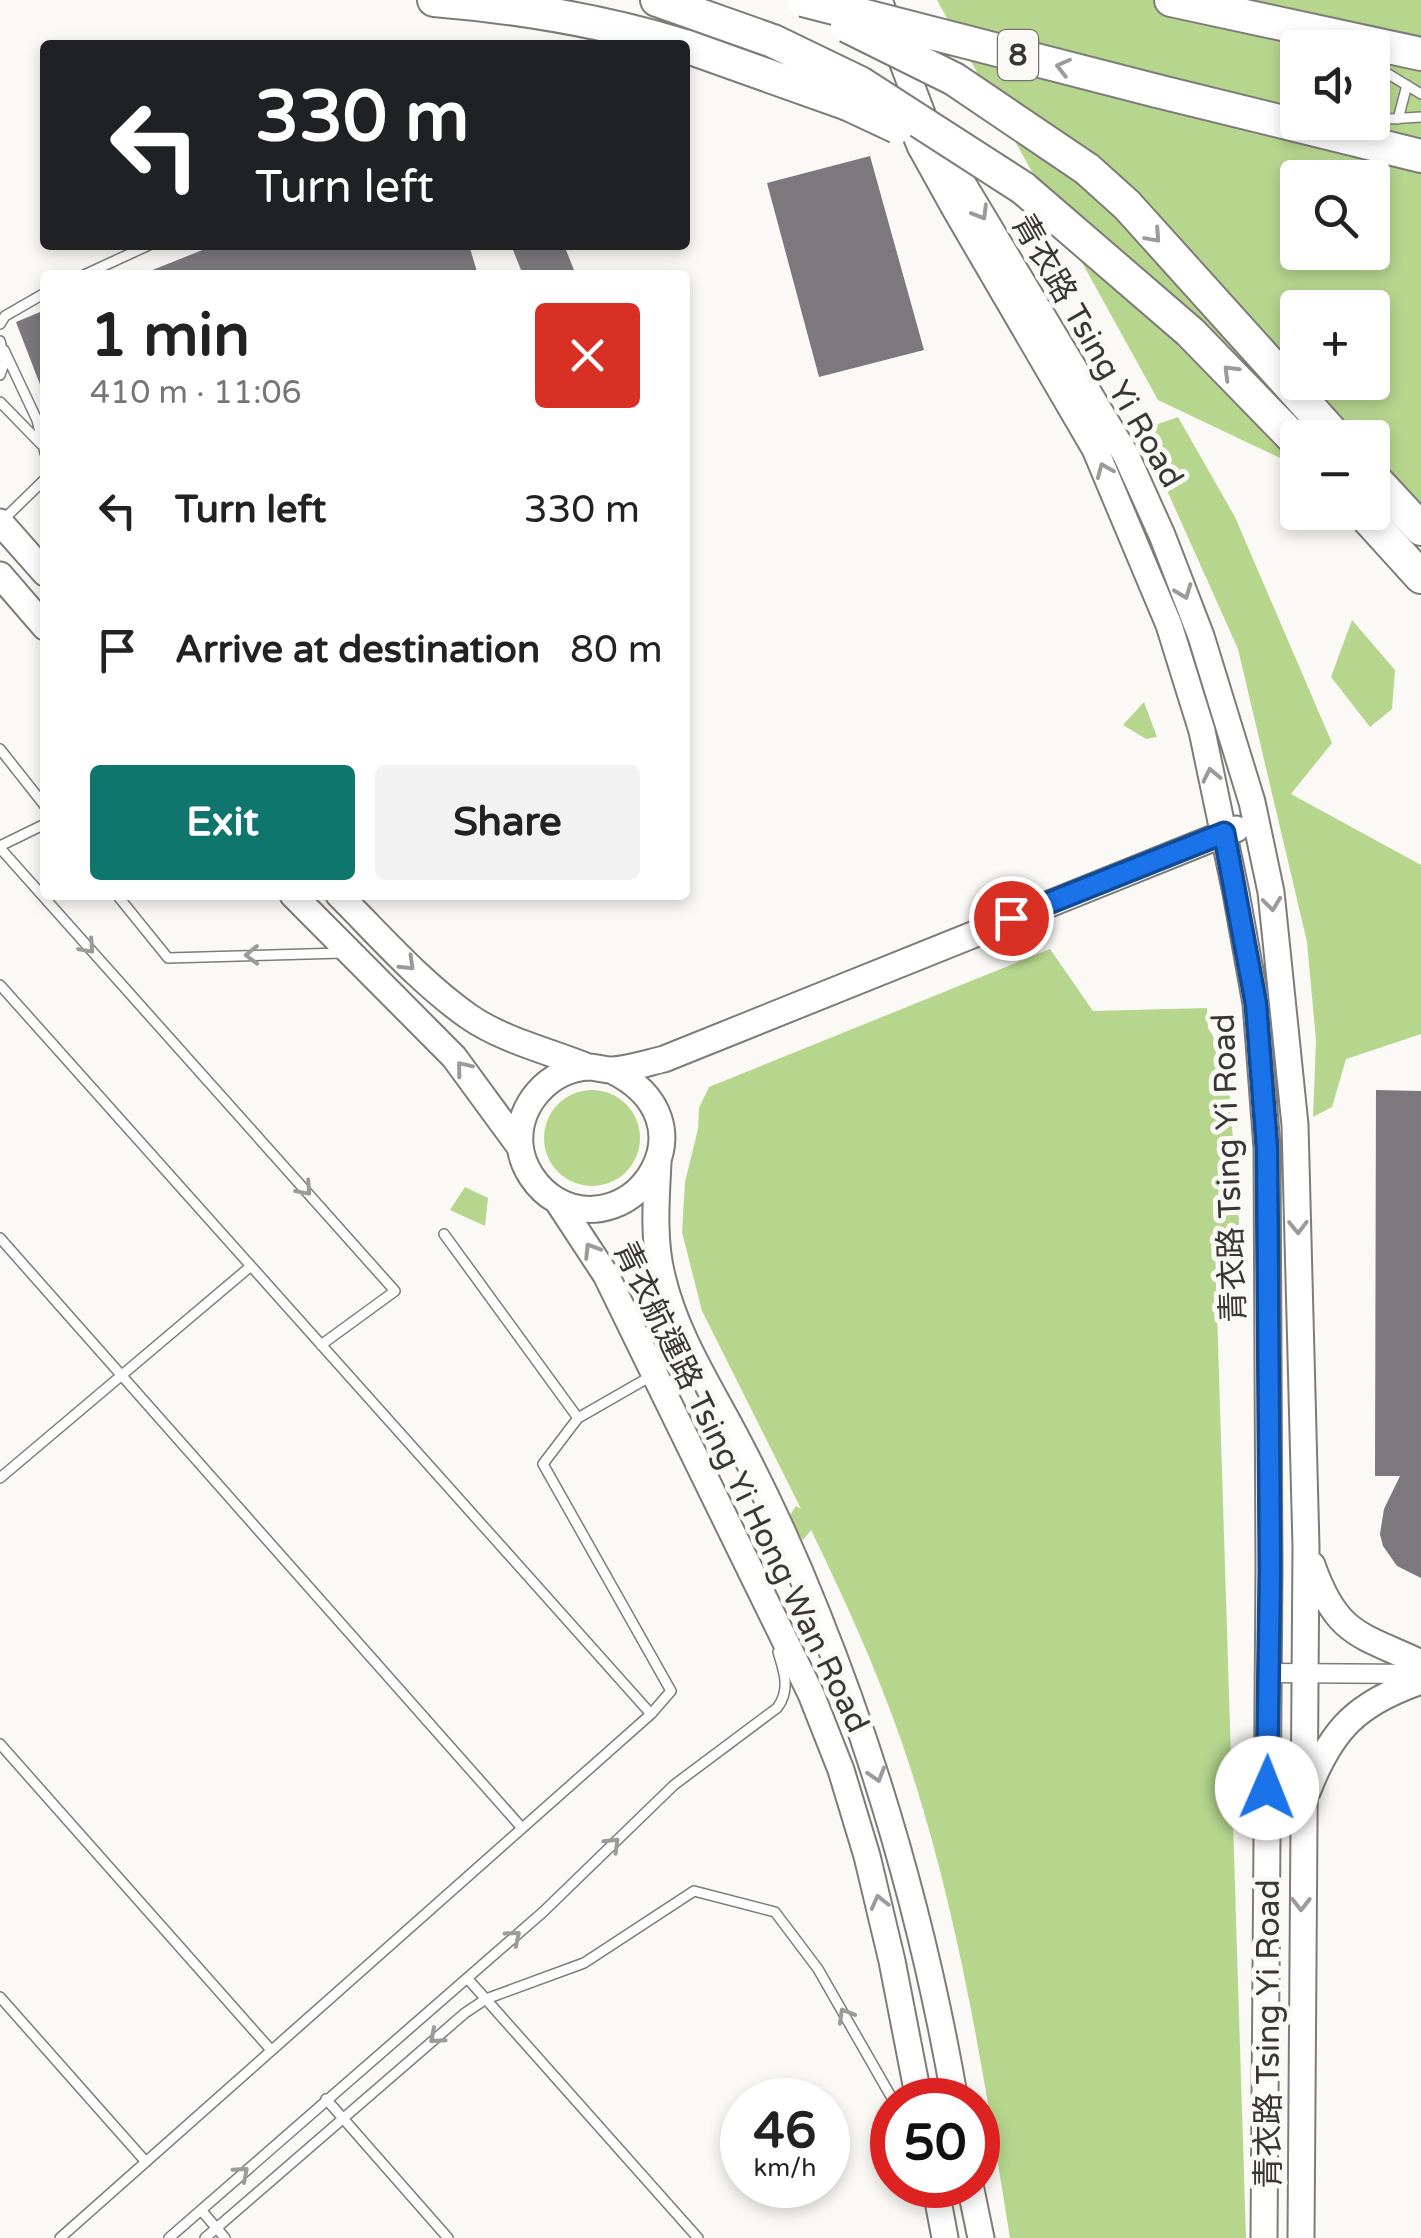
<!DOCTYPE html>
<meta charset="utf-8">
<style>
body{margin:0;font-family:"Varela Round","Noto Sans TC",sans-serif;background:#f2f2f2;color:#222;height:100vh;display:flex;flex-direction:column;font-size:38px;white-space:nowrap}
*{box-sizing:border-box;margin:0}
p{font-size:32px;color:#767676}
.icon{flex:none;width:55px;height:55px;fill:none;stroke:currentColor;stroke-width:2;stroke-linecap:round;stroke-linejoin:round}
.map{position:relative;flex:1;overflow:hidden}
.sheet{position:absolute;left:40px;top:270px;width:650px;height:630px;display:flex;flex-direction:column;background:#fff;border-radius:10px;box-shadow:0 5px 15px #0003}
.sheet>*{flex:none}
.hud{position:absolute;left:40px;top:40px;width:650px;height:210px;border-radius:10px;box-shadow:0 5px 15px #0003;background:#202124;color:#fff;overflow:hidden}
.buttons{position:absolute;left:1280px;top:30px;display:grid;gap:20px}
.buttons a{display:grid;place-items:center;width:110px;height:110px;border-radius:10px;background:#fff;box-shadow:0 5px 15px #0003;font-size:50px}
.speed{position:absolute;left:720px;top:2078px;display:flex;gap:20px;font-size:50px;font-weight:700;text-align:center}
.speed>*{display:grid;place-content:center;width:130px;height:130px;border-radius:50%;background:#fff;box-shadow:0 5px 15px #0003;line-height:1}
.speed small{font-size:25px;font-weight:400}
.speed .limit{border:15px solid #d22;background:#fff;color:#111}
.pin{position:absolute;display:grid;place-items:center;width:85px;height:85px;color:#fff;margin:-42px;border:5px solid #fff;border-radius:50%;box-shadow:0 2px 10px #0007}
.me{position:absolute;width:110px;margin:-55px;rotate:1deg;stroke-linejoin:round;filter:drop-shadow(0 0 8px #0008)}
.turn{display:flex;align-items:center;gap:35px;height:210px;padding:0 50px;font-size:45px}
.turn .icon{width:130px;height:130px;stroke-width:2.5}
.turn b{display:block;font-size:70px;line-height:85px}
.round{display:grid;place-items:center;flex:none;width:105px;height:105px;border-radius:10px;background:#f2f2f2}
.head{display:flex;align-items:center;justify-content:space-between;height:170px;padding:0 50px}
h1{font-size:60px;font-weight:800;line-height:75px}
.action{display:flex;gap:20px;margin-top:auto;padding:20px 50px}
.action a{flex:1;height:115px;border-radius:10px;background:#0f766e;color:#fff;font-size:40px;font-weight:800;line-height:115px;text-align:center}
.action a+a{background:#f2f2f2;color:#222}
ul{padding:0;list-style:none}
li{display:flex;align-items:center;gap:30px;height:140px;padding:0 50px}
li div{flex:1}
li b{display:block;font-size:38px}
li em{font-style:normal}
.map>svg:first-child{display:block}
.green{fill:#b6d68e;fill-rule:evenodd}
.building{fill:#7b797e}
.lines{fill:none;stroke-linecap:round;stroke-linejoin:round}
.lane-casing{stroke:#7e7c78;stroke-width:12}
.street-casing{stroke:#7e7c78;stroke-width:21}
.secondary-casing{stroke:#7e7c78;stroke-width:29}
.highway-casing{stroke:#7e7c78;stroke-width:36}
.lane{stroke:#fff;stroke-width:9}
.street{stroke:#fff;stroke-width:18}
.secondary{stroke:#fff;stroke-width:25}
.highway{stroke:#fff;stroke-width:32}
.highway-bridge-casing{stroke:#7e7c78;stroke-width:36;stroke-linecap:butt}
.highway-bridge{stroke:#fff;stroke-width:32}
.oneway{stroke:#9b9b9a}
.route-casing{stroke:#114b97;stroke-width:25}
.route{stroke:#1a73e8;stroke-width:18}
.labels{text-anchor:middle;dominant-baseline:central;stroke-width:10;stroke-linejoin:round;paint-order:stroke}
.shield{fill:#fbf9f5;stroke:#72716f;stroke-width:2.5}
.shield-label{font-size:30px;font-weight:bold;fill:#373735}
.street-label{font-size:32px;fill:#373735;stroke:#fbf9f5}
</style>
<div class="map">
<svg width="1421" height="2238" viewBox="0 0 1421 2238">
<rect width="100%" height="100%" fill="#fbf9f5"/>
<!-- green -->
<path class="green" d="M937 0H1421V525L1373 502 1372 438H1298L1297 466 1158 400ZM1298 48H1372V122H1298ZM1298 178H1372V252H1298ZM1298 308H1372V382H1298Z
M1178 417 1235 517 1332 743 1291 794 1421 865V1034L1346 1059 1332 1107 1313 1117 1316 1040 1307 942 1238 649 1161 477 1135 432Z
M1352 620 1395 670 1392 709 1370 727 1331 677Z
M1144 702 1157 737 1146 739 1123 725Z
M1050 949 1093 1011 1207 1008 1208 1028 1227 1059 1243 1277 1216 1279 1246 2238H1010C983 2070 957 1901 901 1740 876 1668 844 1598 811 1530L803 1540 788 1518 796 1506 801 1509 702 1311 682 1232 685 1182 698 1129 699 1108 709 1087Z
M544 1138a48 48 0 1 1 96 0a48 48 0 1 1-96 0Z
M465 1187 488 1198 485 1226 450 1210Z"/>
<!-- building -->
<path class="building" d="M870 156 924 350 819 377 767 183Z
M215 245H469L478 275H140Z
M511 245H564L576 275H523Z
M45 310V395H44L16 322Z
M1376 1090 1421 1091V1578L1397 1566 1383 1546 1380 1534 1384 1509 1400 1476H1375Z"/>
<g class="lines">
<defs>
<path id="lane" d="M1372 64 1421 94
M1398 119 1407 85
M1372 120 1421 117
M84 275 149 245
M0 324 5 316 45 293
M0 341 5 361 0 375
M4 350 37 420 45 453
M0 402 41 444
M4 519 45 479
M0 749 45 806
M0 846 45 824
M0 848 395 1291 321 1345
M117 895 168 958 342 953
M0 985 651 1714 60 2238
M444 1234 578 1418 653 1375
M0 1238 522 1828
M578 1418 543 1464 671 1691 651 1714
M0 1478 251 1266
M0 1744 271 2050
M467 1978 698 2238
M0 1997 146 2162
M326 2099 448 2238
M201 2210 225 2238
M169 2238 543 1912 674 1785 777 1708C791 1690 784 1671 778 1652
M205 2238 465 2013 486 1999 584 1963 694 1891 775 1912 818 1969 893 2100"/>
<path id="street" d="M1268 1673 1421 1674"/>
<path id="secondary" d="M879 0 924 119 1126 455 1162 535 1201 636 1252 802 1271 892 1295 1125 1306 1547 1301 2238
M907 113 920 146 955 209 1095 449 1169 625 1202 731 1236 893 1256 1004 1267 1148 1269 1570 1264 2238
M0 522 45 573
M0 575 45 627
M293 895 454 1057 520 1147
M339 895C380 936 420 982 468 1016 502 1040 549 1051 588 1067
M611 1070C719 1122 633 1244 556 1200 537 1189 522 1167 520 1145 517 1105 549 1069 589 1067 596 1067 604 1070 612 1070 629 1069 647 1063 664 1059L1236 829
M658 1163C656 1200 653 1240 662 1276 676 1336 710 1387 738 1441 767 1496 794 1555 817 1613 880 1770 926 1933 955 2100
M558 1202 606 1275 811 1694 841 1770 867 1856 892 1961 919 2100
M1312 1565C1337 1636 1360 1634 1421 1663
M1308 1790C1332 1728 1358 1703 1421 1681
M935 2185 945 2238
M970 2185 981 2238"/>
<path id="highway" d="M434 0C519 7 600 20 681 45
M657 0 773 41 860 83
M1171 0 1421 54
M685 46 848 104
M1157 91 1421 156
M1087 169 1127 205 1337 438
M1023 188 1190 332 1298 443
M1372 476 1421 529
M1362 512 1421 577"/>
</defs>
<!-- lane casing -->
<use href="#lane" class="lane-casing"/>
<!-- street casing -->
<use href="#street" class="street-casing"/>
<!-- secondary casing -->
<use href="#secondary" class="secondary-casing"/>
<!-- highway casing -->
<use href="#highway" class="highway-casing"/>
<!-- lane -->
<use href="#lane" class="lane"/>
<!-- street -->
<use href="#street" class="street"/>
<!-- secondary -->
<use href="#secondary" class="secondary"/>
<!-- highway -->
<use href="#highway" class="highway"/>
<defs>
<path id="highway-bridge" d="M803 0 1157 91
M847 26 954 79 1087 169
M860 83 1023 188
M848 104 897 127"/>
</defs>
<!-- highway-bridge casing -->
<use href="#highway-bridge" class="highway-bridge-casing"/>
<!-- highway-bridge -->
<use href="#highway-bridge" class="highway-bridge"/>
</g>
<!-- one-way arrows -->
<defs><path id="oneway-chevron" d="M-2-3.5L2.5 0L-2 3.5" fill="none" stroke-width="1.6" stroke-linecap="round" stroke-linejoin="round" transform="scale(2.5)"/></defs>
<g class="oneway">
<use href="#oneway-chevron" transform="translate(1063 67) rotate(-166)"/>
<use href="#oneway-chevron" transform="translate(981 213) rotate(59)"/>
<use href="#oneway-chevron" transform="translate(1154 236) rotate(48)"/>
<use href="#oneway-chevron" transform="translate(1230 372) rotate(-135)"/>
<use href="#oneway-chevron" transform="translate(1104 470) rotate(-113)"/>
<use href="#oneway-chevron" transform="translate(1184 592) rotate(69)"/>
<use href="#oneway-chevron" transform="translate(1211 775) rotate(-102)"/>
<use href="#oneway-chevron" transform="translate(1272 904) rotate(83)"/>
<use href="#oneway-chevron" transform="translate(88 947) rotate(48)"/>
<use href="#oneway-chevron" transform="translate(252 955) rotate(179)"/>
<use href="#oneway-chevron" transform="translate(408 964) rotate(44)"/>
<use href="#oneway-chevron" transform="translate(463 1068) rotate(-129)"/>
<use href="#oneway-chevron" transform="translate(305 1189) rotate(48)"/>
<use href="#oneway-chevron" transform="translate(1298 1227) rotate(89)"/>
<use href="#oneway-chevron" transform="translate(591 1250) rotate(-122)"/>
<use href="#oneway-chevron" transform="translate(877 1775) rotate(73)"/>
<use href="#oneway-chevron" transform="translate(613 1844) rotate(-44)"/>
<use href="#oneway-chevron" transform="translate(879 1902) rotate(-104)"/>
<use href="#oneway-chevron" transform="translate(1301 1904) rotate(90)"/>
<use href="#oneway-chevron" transform="translate(514 1937) rotate(-40)"/>
<use href="#oneway-chevron" transform="translate(845 2015) rotate(-120)"/>
<use href="#oneway-chevron" transform="translate(436 2037) rotate(139)"/>
<use href="#oneway-chevron" transform="translate(242 2173) rotate(-41)"/>
</g>
<g class="lines">
<defs>
<path id="route" d="M1011 918 1224 833 1256 1004 1267 1148 1270 1570 1267 1788"/>
</defs>
<!-- route casing -->
<use href="#route" class="route-casing"/>
<!-- route -->
<use href="#route" class="route"/>
</g>
<g class="labels">
<!-- shield labels -->
<rect class="shield" x="998" y="30" width="40" height="50" rx="8"/>
<g class="shield-label">
<text x="1018" y="55">8</text>
</g>
<!-- street labels -->
<g class="street-label">
<text transform="translate(1097 351) rotate(60)">青衣路 Tsing Yi Road</text>
<text transform="translate(1229 1168) rotate(-92)">青衣路 Tsing Yi Road</text>
<text transform="translate(741 1487) rotate(64)">青衣航運路 Tsing Yi Hong Wan Road</text>
<text transform="translate(1269 2034) rotate(-90)">青衣路 Tsing Yi Road</text>
</g>
</g>
</svg>
<div class="buttons">
<a><svg class="icon" aria-label="sound" viewBox="0 0 24 24"><path d="M4 9h4l5-4v14l-5-4H4zM17 9q2 3 0 6"/></svg></a>
<a><svg class="icon" aria-label="search" viewBox="0 0 24 24"><circle cx="10" cy="10" r="6"/><path d="M15 15l6 6"/></svg></a>
<a>+</a>
<a>−</a>
</div>
<div class="speed"><div>46<small>km/h</small></div><div class="limit">50</div></div>
<div class="pin" style="left:1011px;top:918px;background:#d93025"><svg class="icon" aria-label="arrive" viewBox="0 0 24 24"><path d="M6 21V4h12l-3 4 3 4H6"/></svg></div>
<svg class="me" style="left:1267px;top:1788px" viewBox="-20 -20 40 40"><circle r="19" fill="#fff"/><path d="M0-13L10 11 0 6-10 11z" fill="#1a73e8"/></svg>
<div class="hud">
<div class="turn"><svg class="icon" aria-label="left" viewBox="0 0 24 24"><path d="M17 20v-9H6M10 6l-5 5 5 5"/></svg><div><b>330 m</b>Turn left</div></div>
</div>
<section class="sheet">
<div class="head"><div><h1>1 min</h1><p>410 m · 11:06</p></div><a class="round" style="background:#d93025;color:#fff"><svg class="icon" aria-label="close" viewBox="0 0 24 24"><path d="M6 6l12 12M18 6L6 18"/></svg></a></div>
<ul>
<li><svg class="icon" aria-label="left" viewBox="0 0 24 24"><path d="M17 20v-9H6M10 6l-5 5 5 5"/></svg><div><b>Turn left</b></div><em>330 m</em></li>
<li><svg class="icon" aria-label="arrive" viewBox="0 0 24 24"><path d="M6 21V4h12l-3 4 3 4H6"/></svg><div><b>Arrive at destination</b></div><em>80 m</em></li>
</ul>
<div class="action"><a>Exit</a><a>Share</a></div>
</section>
</div>
